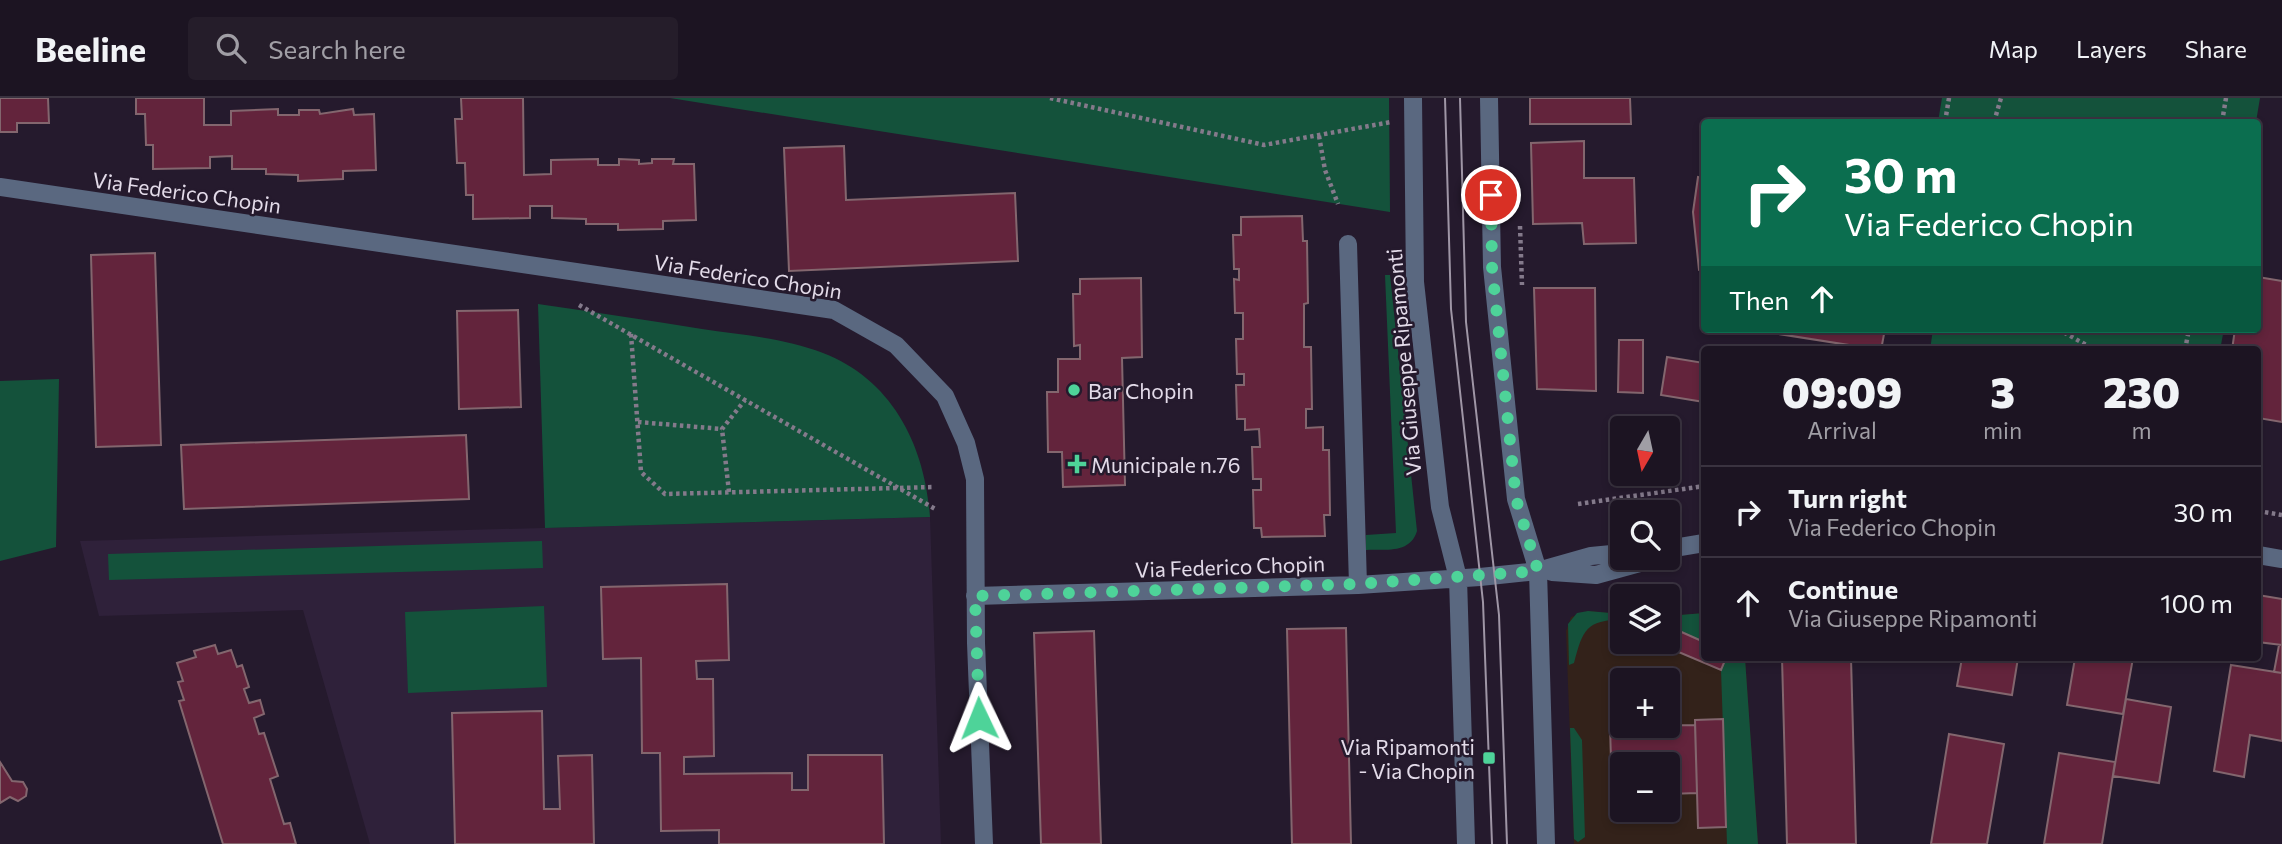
<!DOCTYPE html>
<meta charset="utf-8">
<style>
body{margin:0;font-family:Commissioner,sans-serif;background:#251d2a;color:#f1f3f6;height:100vh;display:flex;flex-direction:column;font-size:26px;white-space:nowrap}
*{box-sizing:border-box;margin:0}
p{font-size:23px;color:#a09ea5}
.icon{flex:none;width:38px;height:38px;fill:none;stroke:currentColor;stroke-width:2;stroke-linecap:round;stroke-linejoin:round}
.map{position:relative;flex:1;overflow:hidden}
.details{position:absolute;left:1701px;top:248px;width:560px;height:315px;display:flex;flex-direction:column;background:#1c1422;border-radius:7px;box-shadow:0 4px 10px #0003,0 0 0 2px #3a3340}
.details>*{flex:none}
.guide{position:absolute;left:1701px;top:21px;width:560px;height:214px;border-radius:7px;box-shadow:0 4px 10px #0003,0 0 0 2px #3a3340;background:#0b6e4f;color:#fff;overflow:hidden}
.needle{width:46px;rotate:189deg}
.tools{position:absolute;left:1610px;top:318px;display:grid;gap:14px}
.tools a{display:grid;place-items:center;width:70px;height:70px;border-radius:7px;background:#1c1422;box-shadow:0 4px 10px #0003,0 0 0 2px #3a3340;font-size:35px}
.pin{position:absolute;display:grid;place-items:center;width:60px;height:60px;color:#fff;margin:-30px;border:4px solid #fff;border-radius:50%;box-shadow:0 2px 7px #0007}
.me{position:absolute;width:77px;margin:-38px;rotate:358deg;stroke-linejoin:round;filter:drop-shadow(0 0 5px #0008)}
.turn{display:flex;align-items:center;gap:24px;height:147px;padding:0 28px;font-size:32px}
.turn .icon{width:91px;height:91px;stroke-width:2.5}
.turn b{display:block;font-size:49px;line-height:60px}
.then{display:flex;align-items:center;height:66px;padding:0 28px;background:#0003;gap:14px;font-size:26px}
.eta{display:flex;justify-content:space-evenly;align-items:center;height:119px;text-align:center}
.eta b{font-size:42px;font-weight:800;line-height:49px}
ul{padding:0;list-style:none}
li{display:flex;align-items:center;gap:21px;height:91px;padding:0 28px;border-top:2px solid #3a3340}
li div{flex:1}
li b{display:block;font-size:26px}
li em{font-style:normal}
header{display:flex;align-items:center;gap:42px;box-sizing:border-box;height:98px;padding:0 35px;background:#1c1422;border-bottom:2px solid #3a3340}
header strong{font-size:33px}
nav{display:flex;gap:38px;margin-inline-start:auto;font-size:24px}
.search{width:490px;height:63px;background:#251d2a;display:flex;align-items:center;gap:18px;box-sizing:border-box;padding:0 24px;border-radius:7px;color:#a09ea5;font-size:26px}
.map>svg:first-child{display:block}
.commercial{fill:#33221a;fill-rule:evenodd}
.built{fill:#2f213a}
.green{fill:#14523b}
.building{fill:#63243c;stroke:#83666e;stroke-width:2}
.lines{fill:none;stroke-linecap:round;stroke-linejoin:round}
.path{stroke:#847a8b;stroke-width:4.5;stroke-dasharray:3.5 3.5;stroke-linecap:butt}
.minor{stroke:#5a6880;stroke-width:18}
.tram{stroke:#9f96a6;stroke-width:2}
.route{stroke:#4ed399;stroke-width:12;stroke-dasharray:0 21.6}
.poi-dot{fill:#4ed399;stroke:#251a2d;stroke-width:2.5}
.labels{text-anchor:middle;dominant-baseline:central;stroke-width:5;stroke-linejoin:round;paint-order:stroke}
.street-label{font-size:21px;fill:#e3dbe9;stroke:#251a2d}
.poi-label{font-size:21px;fill:#e3dbe9;stroke:#251a2d;text-anchor:start}
</style>
<header>
<strong>Beeline</strong>
<div class="search"><svg class="icon" aria-label="search" viewBox="0 0 24 24"><circle cx="10" cy="10" r="6"/><path d="M15 15l6 6"/></svg>Search here</div>
<nav><a>Map</a><a>Layers</a><a>Share</a></nav>
</header>
<div class="map">
<svg width="2282" height="746" viewBox="0 0 2282 746">
<rect width="100%" height="100%" fill="#251a2d"/>
<!-- commercial -->
<path class="commercial" d="M1588 513 1622 516V544H1668V518L1704 515V560H1745L1758 746H1574L1566 533 1571 519ZM1622 583H1668V628H1622ZM1622 667H1668V712H1622Z"/>
<!-- built -->
<path class="built" d="M930 419 941 746H370L303 512 99 518 80 443Z"/>
<!-- green -->
<path class="green" d="M670 0H1389L1390 114Z
M1942 0H2260L2256 24H1938Z
M1385 177H1390L1417 433C1410 456 1386 451 1366 452V437L1396 435Z
M538 206C593 214 648 222 702 231 742 237 785 240 823 255 893 282 925 348 930 419L545 430Z
M1933 231H2224L2220 252H1930Z
M59 281 56 449 0 463V283Z
M542 443 543 470 109 482 108 456Z
M544 508 547 589 408 595 405 514Z
M1588 513 1622 516V521C1586 523 1583 531 1574 565L1569 567 1568 526 1577 515Z
M1704 515V544L1668 528V518Z
M1726 560H1745L1758 746H1727L1721 572Z
M1570 630H1574L1582 642 1585 739 1578 744 1574 741Z"/>
<!-- building -->
<path class="building" d="M0 0H48L49 25H17V34H0Z
M136 0H204V27H231V13L278 11V17H299V12H319L320 16 353 11 354 17 374 16 376 72 343 73V81L298 83V77L266 76V71H232V58L210 59V70L153 71V47H146L145 16H136Z
M461 0H523L524 77 551 76V62L598 61V67H619V61L639 62V66L652 65V61H674L673 66H694L696 122 663 123V131L618 132V126H586V121L552 120V108H530V120L473 121V97H466L465 65H457L455 21H462Z
M1530 0H1630L1631 26H1530Z
M1584 43V80H1634L1636 145 1584 146 1582 125 1533 126 1531 45Z
M844 48 846 102 1015 95 1018 163 789 173 784 50Z
M1698 79 1704 80V173L1699 172 1693 114Z
M1302 118 1303 143H1307L1308 205 1304 206V249H1311L1312 311H1306V330L1323 329V352H1329L1330 417H1324L1325 438 1262 439 1261 430H1254L1253 392H1261V381H1253L1252 349H1260L1259 331 1245 332V321H1237L1236 287H1244V276H1237L1236 241H1243V215H1235L1234 181 1239 182V171H1234L1233 137H1241V119Z
M155 155 161 347 96 349 91 157Z
M2258 179 2282 183V324L2258 320V252H2232L2235 231H2258Z
M1141 180 1142 259 1122 260 1125 387 1063 389 1062 354H1048L1047 294H1058V261H1080V247L1074 248 1073 196H1080V181Z
M1534 190H1595L1596 293 1537 291Z
M518 212 521 309 459 311 457 213Z
M1766 231H1885L1881 252 1766 234Z
M1619 242H1643V295L1618 294Z
M1667 259 1704 265V304L1661 297Z
M466 337 469 401 184 411 181 347Z
M727 486 729 562 696 563 697 581H713L714 658 684 659V676L792 675V692H808V657H882L884 746H719V732L661 733 660 655H642L641 560 603 561 601 489Z
M2258 497 2282 501V547L2258 544Z
M1668 528 1704 544V560H1726L1721 572 1655 544H1668Z
M1346 530 1351 746H1292L1287 531Z
M1094 533 1101 746H1041L1034 535Z
M215 547 218 556 231 552 237 569 242 567 249 589 244 591 249 605 260 602 264 616 254 620 259 636 264 635 278 678 270 681 284 726 290 725 296 746H223L179 603 184 602 178 584 183 583 177 565 196 559 194 553Z
M2279 547H2282V575L2274 574Z
M1782 560H1851L1856 746H1787Z
M1962 560H2018L2012 597 1957 588Z
M2075 560H2133L2123 616 2067 607Z
M2231 567 2282 575V643L2250 637 2244 679 2214 673Z
M2126 601 2171 609 2159 685 2113 678Z
M542 613 544 711H560L558 658 592 657 594 746H455L452 615Z
M1723 621 1726 729 1698 730 1695 622Z
M1695 627 1697 695 1668 696V667H1622V697H1612L1610 628Z
M1949 636 2004 646 1987 746H1931Z
M2059 655 2115 664 2102 746H2044Z
M0 664 12 683 23 684 27 691 26 698 18 703 10 699 0 705Z"/>
<g class="lines">
<!-- path -->
<path class="path" d="M1050 0 1264 47 1391 24
M1945 24 1949 0
M1994 24 2001 0
M2222 24 2226 0
M1319 38 1325 72 1338 106
M1520 128 1522 187
M579 207 937 412
M2058 231 2095 252
M631 236 641 374 665 396 935 389
M2185 252 2189 231
M638 324 722 331
M729 394 722 331 745 302
M1578 406 1704 388
M2258 413 2282 417"/>
<!-- minor -->
<path class="minor" d="M1413 0 1415 184 1440 409 1458 480 1466 746
M1489 0 1492 169 1516 401 1538 473 1546 746
M0 89 834 212 896 247 945 298 966 345 975 381 976 545 984 746
M1348 146 1358 487
M1668 451 1704 445
M2258 457 2282 461
M1552 474 1596 477 1658 460
M975 498 1358 487 1480 479 1538 473 1591 458 1622 455"/>
<!-- tram -->
<path class="tram" d="M1445 0 1451 211 1483 504 1492 746
M1460 0 1466 224 1499 517 1507 746"/>
</g>
<g class="lines">
<!-- route -->
<path class="route" d="M979 620 975 498 1358 486 1538 473 1516 401 1492 169 1491 97"/>
</g>
<!-- markers -->
<g class="poi-dot">
<circle cx="1074" cy="292" r="7"/>
<path d="M1073.5 355.5h7v7h7v7h-7v7h-7v-7h-7v-7h7z"/>
<rect x="1482" y="653" width="14" height="14" rx="3.5"/>
</g>
<g class="labels">
<!-- street labels -->
<g class="street-label">
<text transform="translate(187 94) rotate(8)">Via Federico Chopin</text>
<text transform="translate(748 178) rotate(9)">Via Federico Chopin</text>
<text transform="translate(1403 264) rotate(-95)">Via Giuseppe Ripamonti</text>
<text transform="translate(1230 468) rotate(-2)">Via Federico Chopin</text>
</g>
<!-- poi labels -->
<g class="poi-label">
<text x="1088" y="292">Bar Chopin</text>
<text x="1091" y="366">Municipale n.76</text>
<text x="1475" y="648" text-anchor="end">Via Ripamonti<tspan x="1475" dy="24">- Via Chopin</tspan></text>
</g>
</g>
</svg>
<div class="tools">
<a><svg class="needle" viewBox="-14 -14 28 28"><path d="M0-13l5 13h-10z" fill="#e53935"/><path d="M0 13l5-13h-10z" fill="#a09ea5"/></svg></a>
<a><svg class="icon" aria-label="search" viewBox="0 0 24 24"><circle cx="10" cy="10" r="6"/><path d="M15 15l6 6"/></svg></a>
<a><svg class="icon" aria-label="layers" viewBox="0 0 24 24"><path d="M12 4l9 5-9 5-9-5zM3 14l9 5 9-5"/></svg></a>
<a>+</a>
<a>−</a>
</div>
<div class="pin" style="left:1491px;top:97px;background:#d93025"><svg class="icon" aria-label="arrive" viewBox="0 0 24 24"><path d="M6 21V4h12l-3 4 3 4H6"/></svg></div>
<svg class="me" style="left:979px;top:620px" viewBox="-20 -20 40 40"><path d="M0-17L14 15 0 8-14 15z" fill="#4ed399" stroke="#fff" stroke-width="4"/></svg>
<div class="guide">
<div class="turn"><svg class="icon" aria-label="right" viewBox="0 0 24 24"><path d="M7 20v-9h11M14 6l5 5-5 5"/></svg><div><b>30 m</b>Via Federico Chopin</div></div>
<div class="then">Then<svg class="icon" aria-label="ahead" viewBox="0 0 24 24"><path d="M12 20V5M6 11l6-6 6 6"/></svg></div>
</div>
<section class="details">
<div class="eta">
<div><b>09:09</b><p>Arrival</p></div>
<div><b>3</b><p>min</p></div>
<div><b>230</b><p>m</p></div>
</div>
<ul>
<li><svg class="icon" aria-label="right" viewBox="0 0 24 24"><path d="M7 20v-9h11M14 6l5 5-5 5"/></svg><div><b>Turn right</b><p>Via Federico Chopin</p></div><em>30 m</em></li>
<li><svg class="icon" aria-label="ahead" viewBox="0 0 24 24"><path d="M12 20V5M6 11l6-6 6 6"/></svg><div><b>Continue</b><p>Via Giuseppe Ripamonti</p></div><em>100 m</em></li>
</ul>
</section>
</div>
